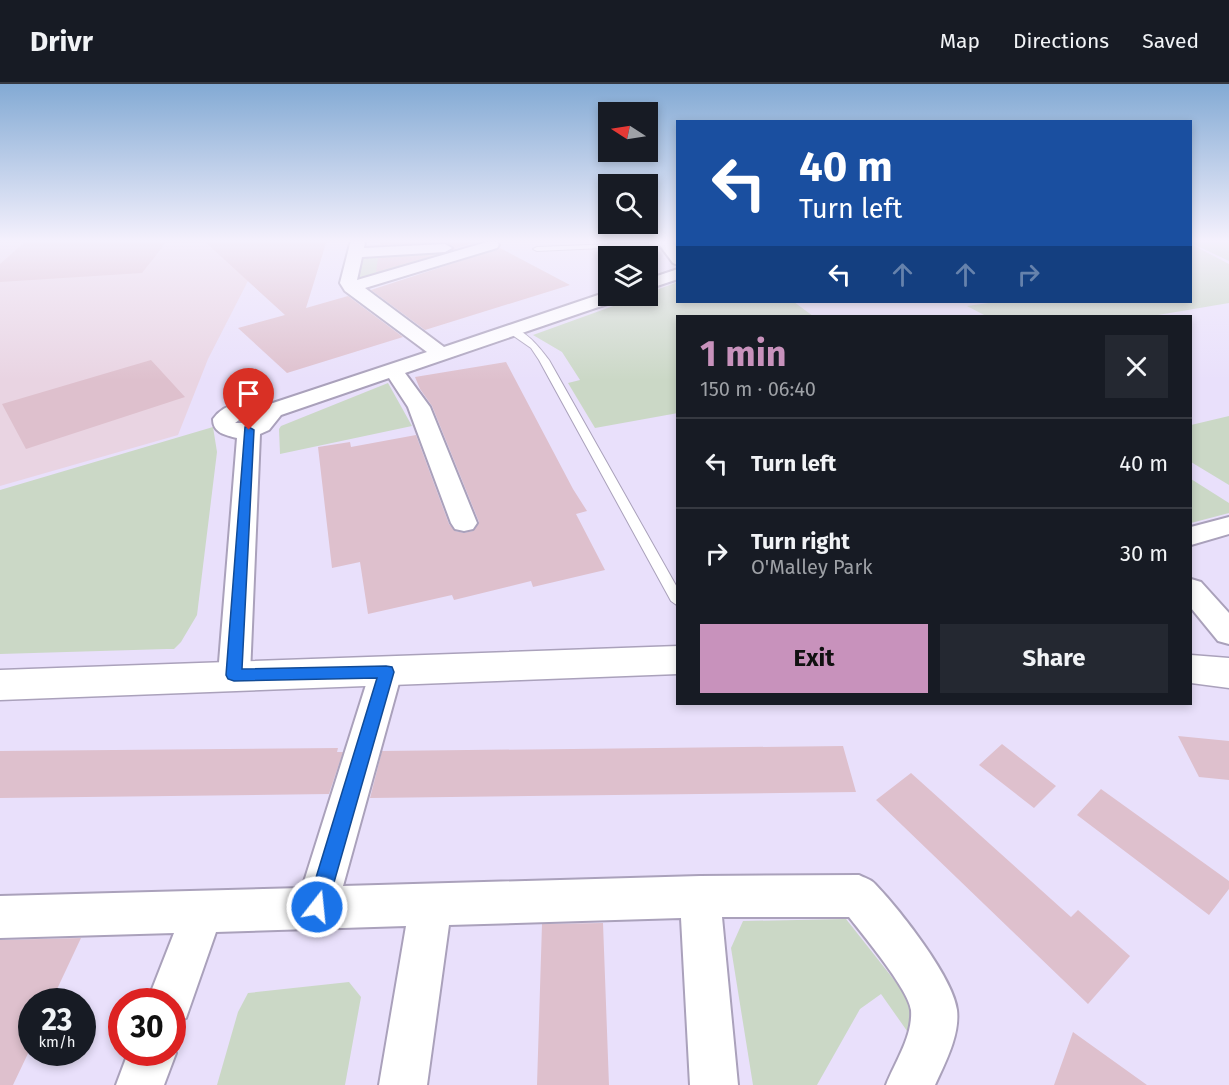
<!DOCTYPE html>
<meta charset="utf-8">
<style>
body{margin:0;font-family:"Fira Sans",sans-serif;background:#242831;color:#f1f3f6;height:100vh;display:flex;flex-direction:column;font-size:22px;white-space:nowrap}
*{box-sizing:border-box;margin:0}
p{font-size:20px;color:#9ea1a6}
.icon{flex:none;width:33px;height:33px;fill:none;stroke:currentColor;stroke-width:2;stroke-linecap:round;stroke-linejoin:round}
.map{position:relative;flex:1;overflow:hidden}
.details{position:absolute;left:676px;top:231px;width:516px;height:390px;display:flex;flex-direction:column;background:#171b24;border-radius:0px;box-shadow:0 3px 9px #0003}
.details>*{flex:none}
.top-card{position:absolute;left:676px;top:36px;width:516px;height:183px;border-radius:0px;box-shadow:0 3px 9px #0003;background:#1a4fa0;color:#fff;overflow:hidden}
.needle{width:39px;rotate:282deg}
.fabs{position:absolute;left:598px;top:18px;display:grid;gap:12px}
.fabs a{display:grid;place-items:center;width:60px;height:60px;border-radius:0px;background:#171b24;box-shadow:0 3px 9px #0003;font-size:30px}
.speed{position:absolute;left:18px;top:904px;display:flex;gap:12px;font-size:30px;font-weight:700;text-align:center}
.speed>*{display:grid;place-content:center;width:78px;height:78px;border-radius:50%;background:#171b24;box-shadow:0 3px 9px #0003;line-height:1}
.speed small{font-size:15px;font-weight:400}
.speed .limit{border:9px solid #d22;background:#fff;color:#111}
.pin{position:absolute;display:grid;place-items:center;width:51px;height:51px;color:#fff;margin:-62px -26px;border-radius:50% 50% 50% 0;rotate:-45deg;box-shadow:0 0 6px #0007}
.pin .icon{rotate:45deg}
.me{position:absolute;width:66px;margin:-33px;rotate:16deg;stroke-linejoin:round;filter:drop-shadow(0 0 4px #0008)}
.turn{display:flex;align-items:center;gap:21px;height:126px;padding:0 24px;font-size:27px}
.turn .icon{width:78px;height:78px;stroke-width:2.5}
.turn b{display:block;font-size:42px;line-height:51px}
.lanes{display:flex;align-items:center;height:57px;padding:0 24px;background:#0003;justify-content:center;gap:30px;direction:ltr}
.lanes .off{opacity:.35}
.round{display:grid;place-items:center;flex:none;width:63px;height:63px;border-radius:0px;background:#242831}
.head{display:flex;align-items:center;justify-content:space-between;height:102px;padding:0 24px}
h1{font-size:36px;font-weight:700;line-height:45px;color:#c892bc}
.button{display:flex;gap:12px;margin-top:auto;padding:12px 24px}
.button a{flex:1;height:69px;border-radius:0px;background:#c892bc;color:#111;font-size:24px;font-weight:700;line-height:69px;text-align:center}
.button a+a{background:#242831;color:#f1f3f6}
ul{padding:0;list-style:none}
li{display:flex;align-items:center;gap:18px;height:90px;padding:0 24px;border-top:2px solid #363941}
li div{flex:1}
li b{display:block;font-size:22px}
li em{font-style:normal}
header{display:flex;align-items:center;gap:36px;box-sizing:border-box;height:84px;padding:0 30px;background:#171b24;border-bottom:2px solid #363941}
header strong{font-size:28px}
nav{display:flex;gap:33px;margin-inline-start:auto;font-size:21px}
.map>svg:first-child{display:block}
.industrial{fill:#e9d4e2}
.green{fill:#cbd8c6}
.building{fill:#dec0cd}
.lines{fill:none;stroke-linecap:round;stroke-linejoin:round}
.service-casing{stroke:#aaa1bb;stroke-width:2}
.minor-casing{stroke:#aaa1bb;stroke-width:4}
.secondary-casing{stroke:#aaa1bb;stroke-width:3}
.service{fill:#fff;fill-rule:evenodd}
.minor{fill:#fff;fill-rule:evenodd}
.secondary{fill:#fff;fill-rule:evenodd}
.route{fill:#1a73e8;stroke:#114b97;stroke-width:1.5}
</style>
<header>
<strong>Drivr</strong>
<nav><a>Map</a><a>Directions</a><a>Saved</a></nav>
</header>
<div class="map">
<svg width="1229" height="1001" viewBox="0 0 1229 1001">
<rect width="100%" height="100%" fill="#e9e0fb"/>
<!-- industrial -->
<path class="industrial" d="M0 156H269L208 275 178 351 0 402Z"/>
<!-- green -->
<path class="green" d="M1191 156H1229V177L1191 159Z
M1191 160 1229 180V219L1152 232H986L967 222 996 218H1191Z
M453 166 460 167 367 196 355 195 360 175 364 171Z
M678 198V218H794L813 232H678V329L595 344 568 299 580 296 562 268 533 251 641 212H648V209Z
M388 299 412 342 280 370 279 345 281 342Z
M1229 332V401L1191 378V341Z
M213 343 217 368 197 531 181 558 174 565H167L0 570V406Z
M1191 395 1229 419V429L1191 439Z
M846 835 910 916 918 941 912 954 881 910 860 925 817 1001H753L731 864 743 837Z
M349 898 361 913 345 1001H217L238 928 248 909Z"/>
<!-- building -->
<path class="building" d="M27 156H168L142 189 0 198V180Z
M203 156H327L306 224 348 212 403 253 287 289 238 244 285 231Z
M381 156H485L454 165 453 162 445 158 380 161Z
M500 164 570 201 425 246 371 206Z
M435 171 376 188 378 174Z
M151 276 185 313 26 365 2 320Z
M506 278 573 405 587 427 576 430 605 486 533 503 531 497 454 516 452 511 368 530 360 478 332 484 318 363 350 358 351 363 416 351 449 440 455 447 464 449 473 447 479 438 432 322 420 305 415 293Z
M1178 652 1229 657V696L1199 693Z
M1002 660 1056 702 1034 724 979 681Z
M843 662 856 708 370 714 382 667Z
M338 664 337 668H343L329 710 0 714V667Z
M911 689 1071 833 1078 826 1130 872 1088 920 876 716Z
M1101 705 1229 797V805L1209 831 1077 731Z
M603 839 609 1001H537L542 840Z
M81 854 51 918H32V961L13 1001H0V856Z
M1073 948 1147 1001H1054Z"/>
<g class="lines">
<defs>
<path id="service" d="M665 158 669 160 667 161 537 167 533 165 537 163Z
M508 244C524 243 540 264 549 276L678 505V522L671 517 539 276 531 264 508 248Z"/>
<path id="minor" d="M351 156H365L364 164 445 160 452 164 445 168 362 173 357 196 487 158H497L499 161 497 164 365 204 444 263 607 208H609V212H621L619 216 405 289 430 323 477 439 473 445 464 447 455 445 451 439 408 323 389 294 281 331 269 346 260 350 250 591 245 600 234 604 223 600 218 591 237 354C225 351 213 349 213 335 225 317 252 315 270 320L427 268 345 207 340 199ZM255 330 259 331 248 339H235L243 333Z
M656 156H671L678 166V181L673 179Z
M678 185V195L648 205V195Z
M1229 433V450L1191 461V443Z
M1191 495 1201 498 1229 529V560L1218 557 1191 524Z
M386 576 397 579 402 588 343 802 700 792 859 791C864 794 871 795 875 800 899 825 953 893 957 926 960 951 945 979 935 1001H886C895 978 913 952 911 926 909 906 863 851 849 833H722L738 1001H690L681 834 449 841 427 1001H379L406 842 216 848 186 934 172 940V918H147L174 849 0 854V812L302 804 370 588 375 579Z
M172 961 176 969 164 1001H116L128 969H172Z"/>
<path id="secondary" d="M678 562V590L0 616V586Z
M1191 571 1229 574V604L1191 599Z"/>
</defs>
<!-- service casing -->
<use href="#service" class="service-casing"/>
<!-- minor casing -->
<use href="#minor" class="minor-casing"/>
<!-- secondary casing -->
<use href="#secondary" class="secondary-casing"/>
<!-- service -->
<use href="#service" class="service"/>
<!-- minor -->
<use href="#minor" class="minor"/>
<!-- secondary -->
<use href="#secondary" class="secondary"/>
</g>
<!-- sky -->
<linearGradient id="sky" x2="0" y2="1"><stop stop-color="#83aad4"/><stop offset="0.53" stop-color="#f5f1fd"/><stop offset="1" stop-color="#f5f1fd" stop-opacity="0"/></linearGradient>
<rect width="1229" height="296" fill="url(#sky)"/>
<!-- route -->
<path class="route" d="M245 343H249L254 346 242 585 386 582 392 583 394 588 327 823 324 830 317 833 310 830 307 823 377 594 234 597 228 595 226 591Z"/>
</svg>
<div class="fabs">
<a><svg class="needle" viewBox="-14 -14 28 28"><path d="M0-13l5 13h-10z" fill="#e53935"/><path d="M0 13l5-13h-10z" fill="#9ea1a6"/></svg></a>
<a><svg class="icon" aria-label="search" viewBox="0 0 24 24"><circle cx="10" cy="10" r="6"/><path d="M15 15l6 6"/></svg></a>
<a><svg class="icon" aria-label="layers" viewBox="0 0 24 24"><path d="M12 4l9 5-9 5-9-5zM3 14l9 5 9-5"/></svg></a>
</div>
<div class="speed"><div>23<small>km/h</small></div><div class="limit">30</div></div>
<div class="pin" style="left:249px;top:346px;background:#d93025"><svg class="icon" aria-label="arrive" viewBox="0 0 24 24"><path d="M6 21V4h12l-3 4 3 4H6"/></svg></div>
<svg class="me" style="left:317px;top:823px" viewBox="-20 -20 40 40"><circle r="17" fill="#1a73e8" stroke="#fff" stroke-width="3"/><path d="M0-11L8 9 0 5-8 9z" fill="#fff"/></svg>
<div class="top-card">
<div class="turn"><svg class="icon" aria-label="left" viewBox="0 0 24 24"><path d="M17 20v-9H6M10 6l-5 5 5 5"/></svg><div><b>40 m</b>Turn left</div></div>
<div class="lanes"><svg class="icon" aria-label="left" viewBox="0 0 24 24"><path d="M17 20v-9H6M10 6l-5 5 5 5"/></svg><svg class="icon off" aria-label="ahead" viewBox="0 0 24 24"><path d="M12 20V5M6 11l6-6 6 6"/></svg><svg class="icon off" aria-label="ahead" viewBox="0 0 24 24"><path d="M12 20V5M6 11l6-6 6 6"/></svg><svg class="icon off" aria-label="right" viewBox="0 0 24 24"><path d="M7 20v-9h11M14 6l5 5-5 5"/></svg></div>
</div>
<section class="details">
<div class="head"><div><h1>1 min</h1><p>150 m · 06:40</p></div><a class="round"><svg class="icon" aria-label="close" viewBox="0 0 24 24"><path d="M6 6l12 12M18 6L6 18"/></svg></a></div>
<ul>
<li><svg class="icon" aria-label="left" viewBox="0 0 24 24"><path d="M17 20v-9H6M10 6l-5 5 5 5"/></svg><div><b>Turn left</b></div><em>40 m</em></li>
<li><svg class="icon" aria-label="right" viewBox="0 0 24 24"><path d="M7 20v-9h11M14 6l5 5-5 5"/></svg><div><b>Turn right</b><p>O'Malley Park</p></div><em>30 m</em></li>
</ul>
<div class="button"><a>Exit</a><a>Share</a></div>
</section>
</div>
